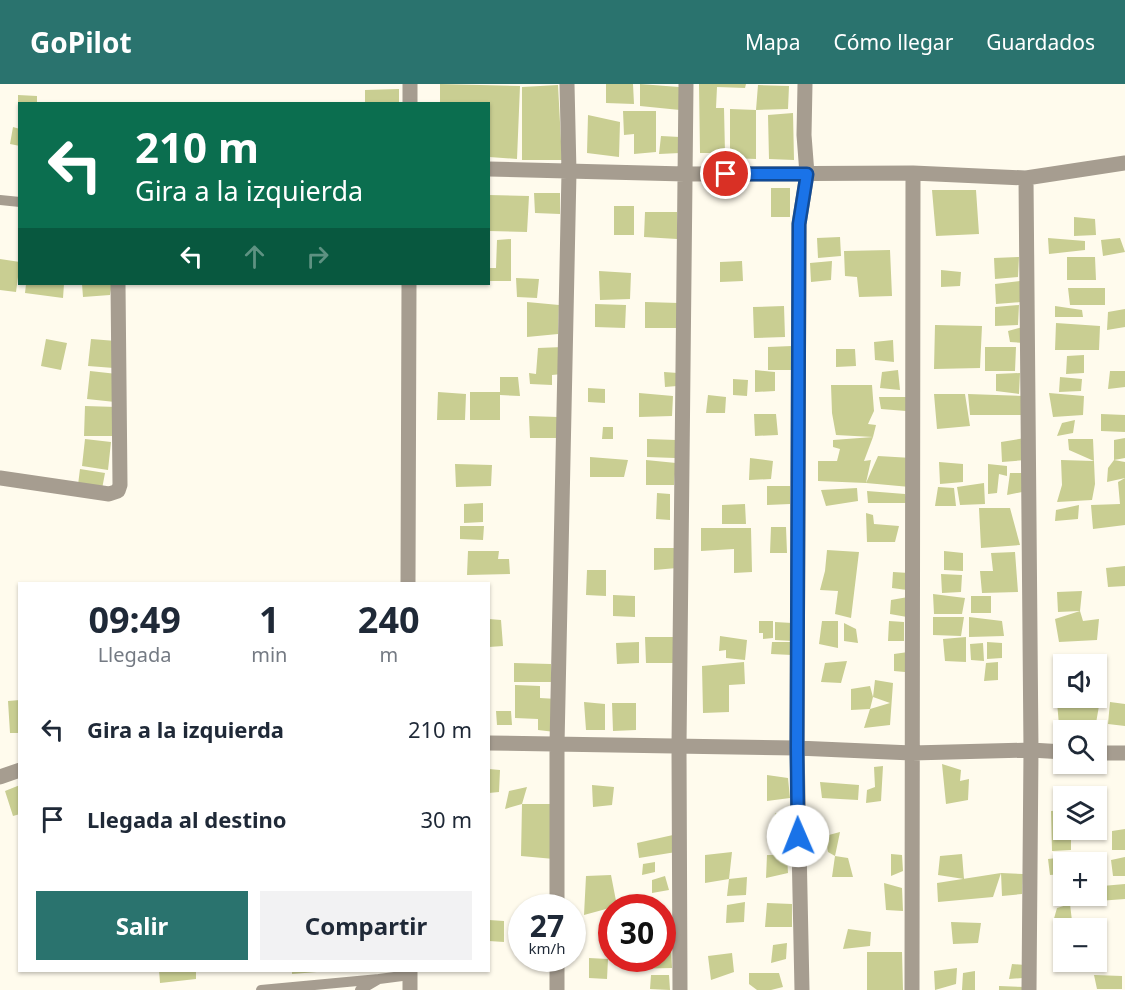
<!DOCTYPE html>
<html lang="es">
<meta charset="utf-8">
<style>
body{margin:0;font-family:"Noto Sans",sans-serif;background:#f2f2f3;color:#1f2937;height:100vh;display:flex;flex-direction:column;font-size:22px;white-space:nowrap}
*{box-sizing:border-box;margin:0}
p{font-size:20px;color:#747a83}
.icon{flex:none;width:33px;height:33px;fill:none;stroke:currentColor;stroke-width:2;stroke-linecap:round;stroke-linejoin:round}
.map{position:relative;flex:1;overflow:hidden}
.panel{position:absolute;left:18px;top:498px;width:472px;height:390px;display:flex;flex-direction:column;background:#fff;border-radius:0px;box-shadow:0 2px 4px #0004}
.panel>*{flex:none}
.banner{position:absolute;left:18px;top:18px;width:472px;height:183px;border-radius:0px;box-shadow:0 2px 4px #0004;background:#0b6e4f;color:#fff;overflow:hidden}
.controls{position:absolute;left:1053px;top:570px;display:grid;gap:12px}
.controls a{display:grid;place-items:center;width:54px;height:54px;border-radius:0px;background:#fff;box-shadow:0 2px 4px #0004;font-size:30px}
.speed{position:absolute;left:508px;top:810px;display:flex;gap:12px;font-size:30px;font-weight:700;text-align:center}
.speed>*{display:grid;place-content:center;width:78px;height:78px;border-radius:50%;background:#fff;box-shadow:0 2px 4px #0004;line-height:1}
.speed small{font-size:15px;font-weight:400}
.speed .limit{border:9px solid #d22;background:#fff;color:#111}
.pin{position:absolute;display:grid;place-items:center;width:51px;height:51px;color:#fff;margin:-26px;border:3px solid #fff;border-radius:50%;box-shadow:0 2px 6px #0007}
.me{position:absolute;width:66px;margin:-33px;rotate:359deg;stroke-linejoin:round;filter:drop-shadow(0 0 4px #0008)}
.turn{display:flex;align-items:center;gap:21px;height:126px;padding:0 18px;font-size:27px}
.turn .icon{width:78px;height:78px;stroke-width:2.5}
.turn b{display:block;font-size:42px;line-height:51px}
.lanes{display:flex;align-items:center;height:57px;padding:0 18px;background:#0003;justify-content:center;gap:30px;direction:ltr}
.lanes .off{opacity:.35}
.eta{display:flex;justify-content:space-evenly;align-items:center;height:102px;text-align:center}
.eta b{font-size:36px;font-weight:700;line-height:42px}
.action{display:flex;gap:12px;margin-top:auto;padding:12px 18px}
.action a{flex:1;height:69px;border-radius:0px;background:#2a736e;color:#fff;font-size:24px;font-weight:700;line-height:69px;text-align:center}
.action a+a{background:#f2f2f3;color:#1f2937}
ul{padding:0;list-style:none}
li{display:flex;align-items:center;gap:18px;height:90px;padding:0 18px}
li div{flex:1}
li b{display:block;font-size:22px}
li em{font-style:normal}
header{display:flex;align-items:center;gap:36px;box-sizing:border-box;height:84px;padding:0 30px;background:#2a736e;color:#fff}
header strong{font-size:28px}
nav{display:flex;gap:33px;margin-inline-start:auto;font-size:21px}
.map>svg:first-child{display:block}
.building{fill:#c9ce92}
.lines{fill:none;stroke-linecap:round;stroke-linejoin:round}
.service{stroke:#a69d90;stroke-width:10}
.minor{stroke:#a69d90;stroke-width:15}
.route-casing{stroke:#114b97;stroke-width:15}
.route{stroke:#1a73e8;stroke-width:10}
</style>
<header>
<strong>GoPilot</strong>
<nav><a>Mapa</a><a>Cómo llegar</a><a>Guardados</a></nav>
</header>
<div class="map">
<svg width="1125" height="906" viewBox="0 0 1125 906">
<rect width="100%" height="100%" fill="#fffbed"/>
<!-- building -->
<path class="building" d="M440 0 520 2 517 75 489 73V20H440Z
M606 0H633L634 20 606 19Z
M640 0 679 3 680 26 640 22Z
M699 0H746L745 4 717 3 716 24H724L725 69H700Z
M558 1 562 76H522V3Z
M758 1 789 2 788 25 756 26V75L730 74V25L756 26Z
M399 5V20H365V6Z
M18 11 37 12V20H18Z
M623 27H656V68L634 70V50L624 51Z
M793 29 794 76 769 75 768 31Z
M588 31 620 38 619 73 587 69Z
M13 43 20 45V62L10 60Z
M661 52 680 53V69L659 70Z
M771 104H790V133H771Z
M932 106H976L979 150 936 152Z
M534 109H560V130L535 129Z
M489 111 529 112 527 148 489 147Z
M614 122H634V151H614Z
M645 128H677V155L644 153Z
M1074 133 1095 135 1096 151 1074 152Z
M840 153 841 172 818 174 817 154Z
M1048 154 1085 157V166L1049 170Z
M1120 154 1125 168 1103 172 1101 156Z
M511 155V197H489V184H496L497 156Z
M890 166 892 212 859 213 857 193 845 192 844 167Z
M1019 173 1018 193 995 195 994 174Z
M1067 173H1095L1096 196H1067Z
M0 175 20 178 16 208 0 206Z
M742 177 743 197 720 198V178Z
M832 177 831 196 811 198 810 179Z
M941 186 961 188 960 202 941 203Z
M599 187 631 189 630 215 600 216Z
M516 194 539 195 537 214 517 213Z
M1020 197 1021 218 996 220 995 200Z
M26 200H64L63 214 25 209Z
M82 200H112L110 211 83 213Z
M1068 204H1105V221H1070Z
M527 218 559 221 558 250 527 253Z
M645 218 679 219 678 244H645Z
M595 220 626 221 625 244 595 243Z
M1019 221 1018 241 995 242V223Z
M784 222 785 253 754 254 753 223Z
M1055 222 1082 226 1083 233H1055Z
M1125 225V243L1107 246 1108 228Z
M1056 239 1100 242 1099 266H1055Z
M935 241 982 242 980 284 934 285Z
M1023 243 1024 259 1010 258 1008 247Z
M46 255 67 259 61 286 41 282Z
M91 255 116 257 114 284 88 282Z
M893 256 894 278 875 276 874 258Z
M792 262V286H768V263Z
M563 263 562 290 552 291V301L530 300 529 289 536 290 538 264Z
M985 263H1016L1015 287H985Z
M836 265H855L856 282 836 283Z
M1084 271V289L1066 290 1067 272Z
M755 286 775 288V307L755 308Z
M898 286 900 306 880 304 882 288Z
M90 287 117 290 115 318 87 315Z
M1110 287H1125V303L1108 305Z
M664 288 678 289 677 302 665 303Z
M1020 289 1019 310 996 307V290Z
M500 293H518L520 312 500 311V336H470V308H500Z
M1060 293 1082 295 1081 307 1059 308Z
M733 295 748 296 747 312 733 311Z
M831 301H872L874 327 868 340 876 341 873 353 836 351 832 329Z
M588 304 605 305V319L588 318Z
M438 308 466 310 465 336H437Z
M639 309 673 312 672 332 639 333Z
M1049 309 1084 312 1083 331 1053 333Z
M934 310H965L970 342 937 345Z
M968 310 1023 312 1022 331H970Z
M708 311 726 313 725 329H706Z
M879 313H907L906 327 881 325Z
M85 322 117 323 116 352H84Z
M754 330H776L778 351 755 352Z
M1101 330 1125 331V348L1101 347Z
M529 332 558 333 557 354H530Z
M1075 336 1073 349 1057 352 1062 339Z
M603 343H613V355H602Z
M873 353 864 377 871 376 866 399 878 372 912 374 910 403 866 399 818 397V377H837L840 365 833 363V356Z
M1025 354 1026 376 1002 378 1001 358Z
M1125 354V374L1114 376V356Z
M85 355 111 358 108 386 82 382Z
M647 355 676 356 675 374 647 373Z
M1068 355H1093L1095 400 1092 416 1057 418 1062 401 1061 376 1094 377 1069 366Z
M590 373 628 376 624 393H590Z
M750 374 773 377 771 395 749 396Z
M646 376 676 379 674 401H646Z
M1114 376 1125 378V394L1107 398 1108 384Z
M939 378 963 380V398L940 400Z
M455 380 492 381 491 402 456 403Z
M988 380 1007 382V392L999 390 997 409 988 410Z
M80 385 105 389 102 405 78 401Z
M1010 389H1022V408L1007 411Z
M1125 394V441L1093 445 1091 421 1120 420 1118 398Z
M984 399 985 420 960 421 957 403Z
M767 402H790V420L767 421Z
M938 403 954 404 956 422H935Z
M857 404 858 417 826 422 821 406Z
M867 407 905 410 908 419H868Z
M657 409 670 410V436L656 435Z
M483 419V438L464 439V420Z
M745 420 746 440H722V421Z
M1079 421 1078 435 1055 437 1056 426Z
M979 424H1010L1020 461 981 464Z
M866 429 873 431 874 440 899 442 895 458H867Z
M460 442H484L483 456 460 455Z
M771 443H786L787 469H770Z
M701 444H751L752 488 734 489V465L701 467Z
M654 464H677V484L654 486Z
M827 466 859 468 851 534 835 530 838 507 820 506 825 487Z
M468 467H499L498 475H509L510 490 467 491Z
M944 467 963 469V487L944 486Z
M1015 468 1018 508 982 509 980 487H993L991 469Z
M1125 482V502L1108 503 1106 484Z
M587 486H606V512L586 511Z
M893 488 909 489 907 506 892 504Z
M941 490 962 491 961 508 942 509Z
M1082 507 1080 527 1058 528 1057 508Z
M933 510 965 514 962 530H934Z
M613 511 635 512V533L613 532Z
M971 512H991V529H971Z
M908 513 907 533 890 530 891 516Z
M1080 527 1083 537 1099 535 1097 556 1059 558 1055 535Z
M933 533H964L961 552 933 551Z
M969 533 1002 537 1004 552 969 553Z
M489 535 501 536 503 562 489 563Z
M759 537H773V554L763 555V549H759Z
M822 537H838V564L819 560Z
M889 537 904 538V557H888Z
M775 538 792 539 793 557 775 556Z
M844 539 856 545 858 559 844 557Z
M720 552 747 556 745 576 726 574V566L719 567Z
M645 553H676L675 579H646Z
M966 553V578L945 577 943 555Z
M639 558V579L617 580 616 559Z
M772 558H792V571L771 570Z
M987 558 1002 559V574L987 575Z
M983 559 984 577 971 576 970 560Z
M908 568 905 588 894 587V570Z
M847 577 841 599 821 598 825 579Z
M744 578 745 600 729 601V628L703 629 702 582Z
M998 578V596L984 597 986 579Z
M1054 578H1088L1089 580H1064V600H1056Z
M514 579 551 580V598H514Z
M875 596 893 599 890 641 864 644 870 625 851 626V605L870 602 873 613 870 625 890 619 873 613Z
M515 601 540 602V614L557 615 555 648 538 646V635L515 634Z
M20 616V649H10L8 617Z
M1100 616 1095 645 1059 641 1057 618Z
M584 618 605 620V646H586Z
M1110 618 1125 620V642L1108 640Z
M612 619H636V646L613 647Z
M496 627H511L512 641H497Z
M942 680 961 686 960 697 969 695 968 716 946 720Z
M883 682 881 717 866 719 867 706 875 703 874 683Z
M489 685 500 686 499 708 489 709Z
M767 691 788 694 790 714 767 717Z
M820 698 859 701 858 716 822 714Z
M20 701V730L13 732 5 707Z
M592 701 614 703 612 721 593 723Z
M527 703 522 720H554V775L521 772 522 720 505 725 509 707Z
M1064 726V746H1089V747L1071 749V766L1052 767 1051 727Z
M775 729 789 732 791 747 773 749Z
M1125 745V766H1112V747Z
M840 748 835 772 848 774 853 793H832L835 772 828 768 825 752Z
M673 751 676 768 639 774 637 759Z
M732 768 729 795 705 799V771Z
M1101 769 1099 794H1096V778H1066L1065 773 1064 790 1050 791 1048 775Z
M891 770 902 771 903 787 891 792Z
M962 770 964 795 938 791 940 772Z
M767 771H787L788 789 766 794Z
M1125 773V792H1113L1111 776Z
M655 778V788L642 791 643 780Z
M1001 789 1023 790 1022 810 1002 812Z
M1001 789 993 813 938 818 937 799Z
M611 791 617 822 584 831 586 792Z
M665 792 669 806 652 809V796Z
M747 793 746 811 727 812 729 795Z
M884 799 902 804 903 827 886 826Z
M1125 800V815L1098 817 1102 802Z
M745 818 744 838 726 839 727 821Z
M767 819 792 820V843H765Z
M1070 820 1072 837 1083 836V844H1064V863L1056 864 1053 838 1057 824Z
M489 836 504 837V858L489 857Z
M951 838 981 839 978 859 953 860Z
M848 845 871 848 870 862 843 865Z
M787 859 786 875 771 879 773 861Z
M663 861 671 862 672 884 625 885 626 874H663Z
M867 868H902L903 906H867Z
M732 869 734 888 711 896 708 872Z
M589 874 608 875 607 895 589 894Z
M1076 878H1093V880L1077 886Z
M1012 880 1025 881 1023 894 1009 895Z
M957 884 956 900 935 906 934 887Z
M159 886H196V895L160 899Z
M292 886H317V888L292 890Z
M975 887V906H962L963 889Z
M749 889H779L783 903 771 906H757L749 900Z
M651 891H669L670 906 650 905Z
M1094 891 1122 892V905H1097Z
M999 902 1025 903 1024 906H999Z"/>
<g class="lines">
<!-- service -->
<path class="service" d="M0 116 20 118
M261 906 379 895
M360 906 379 895 410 891"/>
<!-- minor -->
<path class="minor" d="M410 20V0
M489 85 685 90 913 89 1026 94 1125 79
M1026 94 1031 666 1029 906
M0 394 109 410 118 407 120 401 118 200
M408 500 409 200
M489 659 797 664 912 669 1031 666 1064 668
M1096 669H1125
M0 693 20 686
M557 824V661L569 88 567 0
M410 886V906
M557 906V874
M680 906 679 663 686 0
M802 906 797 664 799 140 807 90 804 51 805 0
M912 906 913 89"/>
</g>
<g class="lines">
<defs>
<path id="route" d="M726 90H807L799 140 797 664 798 752"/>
</defs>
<!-- route casing -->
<use href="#route" class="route-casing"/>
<!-- route -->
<use href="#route" class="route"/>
</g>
</svg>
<div class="controls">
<a><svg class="icon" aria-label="sound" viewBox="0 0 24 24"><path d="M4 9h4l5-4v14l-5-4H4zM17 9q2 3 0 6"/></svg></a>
<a><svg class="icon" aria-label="search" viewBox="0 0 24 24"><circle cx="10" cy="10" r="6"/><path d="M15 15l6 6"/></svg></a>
<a><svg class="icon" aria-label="layers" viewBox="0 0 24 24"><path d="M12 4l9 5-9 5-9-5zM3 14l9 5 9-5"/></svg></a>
<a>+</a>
<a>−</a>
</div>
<div class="speed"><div>27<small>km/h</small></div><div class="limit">30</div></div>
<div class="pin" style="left:726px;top:90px;background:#d93025"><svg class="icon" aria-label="arrive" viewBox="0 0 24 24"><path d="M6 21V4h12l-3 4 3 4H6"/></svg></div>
<svg class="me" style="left:798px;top:752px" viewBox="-20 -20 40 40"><circle r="19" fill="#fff"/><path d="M0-13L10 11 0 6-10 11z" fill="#1a73e8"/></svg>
<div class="banner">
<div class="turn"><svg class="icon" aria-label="left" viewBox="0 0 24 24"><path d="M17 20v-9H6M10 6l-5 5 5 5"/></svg><div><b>210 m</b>Gira a la izquierda</div></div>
<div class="lanes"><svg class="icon" aria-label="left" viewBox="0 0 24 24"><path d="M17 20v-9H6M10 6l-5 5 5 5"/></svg><svg class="icon off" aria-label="ahead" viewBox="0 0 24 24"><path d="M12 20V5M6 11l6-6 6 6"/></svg><svg class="icon off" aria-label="right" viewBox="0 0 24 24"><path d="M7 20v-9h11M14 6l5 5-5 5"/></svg></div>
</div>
<section class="panel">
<div class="eta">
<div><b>09:49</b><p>Llegada</p></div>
<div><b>1</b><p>min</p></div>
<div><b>240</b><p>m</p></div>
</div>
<ul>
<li><svg class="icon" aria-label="left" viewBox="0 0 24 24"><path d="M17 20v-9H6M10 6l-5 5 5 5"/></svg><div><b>Gira a la izquierda</b></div><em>210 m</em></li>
<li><svg class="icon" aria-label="arrive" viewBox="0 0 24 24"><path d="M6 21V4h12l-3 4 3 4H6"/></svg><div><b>Llegada al destino</b></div><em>30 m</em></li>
</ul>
<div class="action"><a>Salir</a><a>Compartir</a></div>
</section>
</div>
